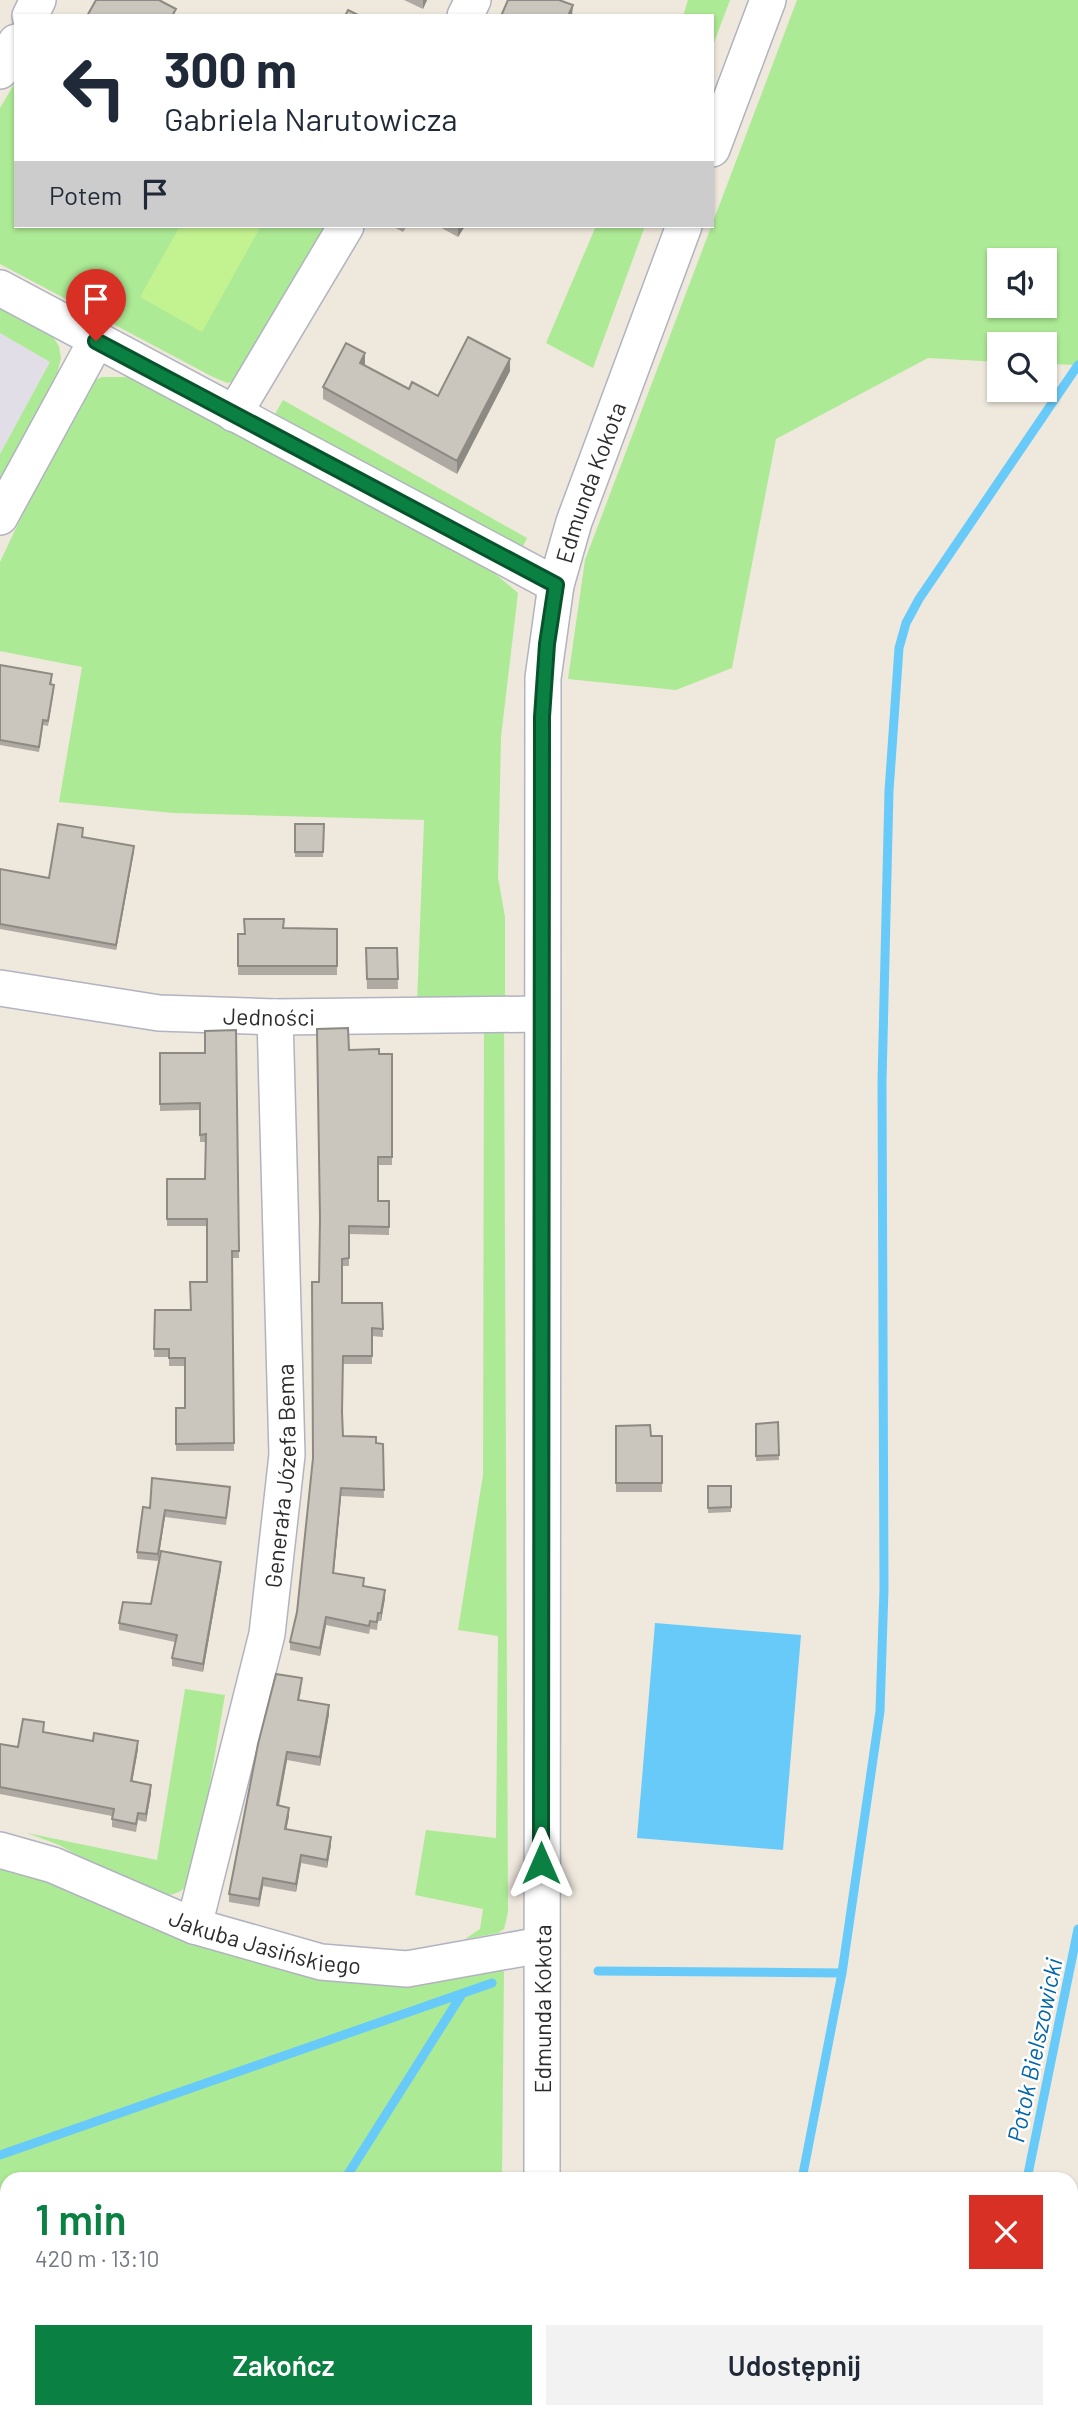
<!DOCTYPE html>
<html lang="pl">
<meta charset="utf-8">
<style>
body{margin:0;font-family:Barlow,sans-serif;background:#f2f2f3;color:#1f2937;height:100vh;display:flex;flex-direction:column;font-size:26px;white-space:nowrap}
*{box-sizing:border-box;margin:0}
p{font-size:23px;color:#747a83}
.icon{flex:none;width:38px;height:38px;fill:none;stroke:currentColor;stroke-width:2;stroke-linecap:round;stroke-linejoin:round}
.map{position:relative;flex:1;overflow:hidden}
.sheet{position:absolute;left:0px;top:2172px;width:1078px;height:247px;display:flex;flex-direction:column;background:#fff;border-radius:21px 21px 0 0;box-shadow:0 2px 5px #0004}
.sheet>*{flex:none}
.hud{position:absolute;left:14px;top:14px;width:700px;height:214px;border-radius:0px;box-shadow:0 2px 5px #0004;background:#fff;color:#1f2937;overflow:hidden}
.tools{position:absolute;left:987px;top:248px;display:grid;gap:14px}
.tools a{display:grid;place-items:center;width:70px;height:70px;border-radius:0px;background:#fff;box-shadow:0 2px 5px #0004;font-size:35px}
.pin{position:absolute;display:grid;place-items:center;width:60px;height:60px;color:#fff;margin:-72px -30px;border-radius:50% 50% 50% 0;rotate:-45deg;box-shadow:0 0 7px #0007}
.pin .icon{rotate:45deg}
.me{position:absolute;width:77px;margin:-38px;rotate:0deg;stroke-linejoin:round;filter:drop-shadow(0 0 5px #0008)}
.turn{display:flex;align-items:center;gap:24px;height:147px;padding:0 35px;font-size:32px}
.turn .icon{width:91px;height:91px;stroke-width:2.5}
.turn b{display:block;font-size:49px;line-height:60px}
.then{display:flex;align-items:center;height:66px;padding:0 35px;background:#0003;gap:14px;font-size:26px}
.round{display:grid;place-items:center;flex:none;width:74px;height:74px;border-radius:0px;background:#f2f2f3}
.headline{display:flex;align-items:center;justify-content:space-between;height:119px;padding:0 35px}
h1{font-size:42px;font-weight:600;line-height:52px;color:#0b8043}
.action{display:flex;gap:14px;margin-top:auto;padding:14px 35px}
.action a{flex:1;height:80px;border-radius:0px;background:#0b8043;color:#fff;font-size:28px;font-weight:600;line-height:80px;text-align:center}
.action a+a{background:#f2f2f3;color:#1f2937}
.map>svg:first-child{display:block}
.industrial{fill:#e1dee7}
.green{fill:#adea95;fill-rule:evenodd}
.pitch{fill:#c3f290}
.water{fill:#68caf9}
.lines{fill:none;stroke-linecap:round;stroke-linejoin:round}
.stream{stroke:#68caf9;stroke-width:9}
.minor-casing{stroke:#b1b3c1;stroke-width:38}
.minor{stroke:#fff;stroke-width:35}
.wall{fill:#aea9a3}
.shaded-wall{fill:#8d8a84}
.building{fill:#cac5bd;stroke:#8d8a84;stroke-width:2}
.route-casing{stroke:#07532c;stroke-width:18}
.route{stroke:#0b8043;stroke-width:12}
.labels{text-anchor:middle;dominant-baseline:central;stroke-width:5;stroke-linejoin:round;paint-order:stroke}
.street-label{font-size:23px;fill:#2c2c2c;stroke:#fff}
.water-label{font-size:24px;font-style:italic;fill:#0166ab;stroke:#fff}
</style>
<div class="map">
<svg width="1078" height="2418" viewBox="0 0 1078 2418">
<rect width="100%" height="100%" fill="#efe8dd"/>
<!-- industrial -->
<path class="industrial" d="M0 333 51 361 0 454Z"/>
<!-- green -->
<path class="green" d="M688 0H730L712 48V16H683Z
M797 0H1078V365L1045 364V345H999V362L928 358 776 439 732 668 676 690 568 679 585 560ZM999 261H1045V306H999Z
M16 81V226H324L240 380 227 383 213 377 0 264V108Z
M596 226H645L593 368 546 343Z
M0 303 49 331 59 346 61 358 55 382 0 485V454L50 362 0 333Z
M102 377H130L486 566 518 593 501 737 498 877 505 917V1002L417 1003 424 820 173 813 59 802 82 667 0 651V562L78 397 93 381Z
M283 400 527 538 522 548 275 414Z
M484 1023H504L508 1912 504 1929 498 1933 465 1939 480 1929 483 1909 415 1895 426 1830 496 1838 498 1636 458 1630 483 1475Z
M185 1689 225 1695 194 1877C186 1888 180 1894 167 1895L108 1872 59 1845 27 1833 157 1860Z
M0 1860 191 1936 500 1968 504 1972 502 2179H7V2412H179L172 2418H0Z"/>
<!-- pitch -->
<path class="pitch" d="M180 226H261L202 332 140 297Z"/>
<!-- water -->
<path class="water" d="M655 1623 801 1635 783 1850 637 1838Z"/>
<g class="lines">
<!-- stream -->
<path class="stream" d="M598 1971 842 1973
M0 2155 492 1983
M345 2179 462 1994
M802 2179 842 1973 880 1711 884 1589 882 1082 889 791 899 648 906 623 919 599 1078 365
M1027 2179 1078 1929
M181 2418 188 2412
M756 2418 757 2412
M977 2418 979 2412"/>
<defs>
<g id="minor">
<path d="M30 16 38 0"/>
<path d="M465 16 473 0"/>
<path d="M0 71 16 42"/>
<path d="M712 149 768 0"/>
<path d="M0 288 556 585"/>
<path d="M234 414 346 226"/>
<path d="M0 517 96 341"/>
<path id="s1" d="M0 988 159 1013 275 1017 542 1014"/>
<path id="s2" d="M0 1850 53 1865 194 1926 321 1962 407 1969 541 1945"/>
<path id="s3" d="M194 1926 267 1634 287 1455 275 1017"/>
<path id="s4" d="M542 2179 543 678 556 585 574 522 684 226"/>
<path d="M516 2418 518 2412"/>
</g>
</defs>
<!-- minor casing -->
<use href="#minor" class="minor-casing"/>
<!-- minor -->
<use href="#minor" class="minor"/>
</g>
<!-- wall -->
<path class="wall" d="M404 0H427L423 9Z
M392 226H407L403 232Z
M438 226H465L458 237Z
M365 366 409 389 438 396 510 371 457 474 323 399V387Z
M0 665 52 679 51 685 54 690 48 726 43 725 39 752 0 745Z
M295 824H324L323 857H295Z
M83 833 82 837 134 851 116 950 0 929V869L49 878Z
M284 928 337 929V975H238V934Z
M366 948H397L398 989H367Z
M236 1030 239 1258H232L234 1451H176V1408H185V1366H169V1357H154L155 1310H191L207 1282V1226H167V1179H205L206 1142H200V1110L160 1111V1053H205Z
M349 1050 379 1054H392V1165H378V1201H389V1235L349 1234V1266H342V1303H382L383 1337 372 1336V1364H343L342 1414 343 1436 376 1443 383 1444 384 1498 341 1496 334 1573 364 1586 385 1598 381 1621H378L377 1630 370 1629 369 1634 326 1625 320 1656 290 1650V1642L297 1612 313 1459 319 1282Z
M778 1422 779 1460 756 1461V1424Z
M616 1426 651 1436H662V1492H616Z
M708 1486H731V1512L708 1513Z
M230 1494 226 1525 165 1517 158 1561 137 1559V1552L150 1508Z
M221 1569 203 1672 172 1666V1658L175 1642 119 1630V1623L151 1604Z
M302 1687 299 1700 329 1714 320 1766 287 1760 279 1806 289 1816 286 1829 331 1845 327 1868 301 1863 296 1892 263 1886 259 1907 229 1902V1894Z
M44 1732 138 1749 132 1782 151 1793 146 1822 138 1820 136 1832 112 1827V1816L0 1794V1744L18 1747Z"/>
<!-- shaded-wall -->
<path class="shaded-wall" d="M423 0H427L423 9Z
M573 5 572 16H568Z
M460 226H465L458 237V229Z
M365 353V365L360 376V363Z
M510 359V371L457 474V461Z
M134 846V851L116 950V945Z
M341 1488V1496L333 1581V1573Z
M165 1510V1517L158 1561V1554Z
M221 1562V1569L203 1672V1664Z
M385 1590V1598L381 1621V1613Z
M326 1617V1625L320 1656V1648Z
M329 1705V1714L320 1766V1757Z
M138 1741V1749L131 1789V1781Z
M287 1752V1760L277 1813V1805Z
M151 1785V1793L146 1822V1814Z
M289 1808V1816L285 1837V1829Z
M331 1837V1845L327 1868V1860Z
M301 1855V1863L296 1892V1884Z
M263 1878V1886L259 1907V1899Z"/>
<!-- building -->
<path class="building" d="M96 0H159L176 9 172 16H87Z
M508 0H559L573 5 568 16H501Z
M348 10 360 16H345Z
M468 337 510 359 457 461 323 387 346 343 365 353 360 363 409 389 412 382 438 396Z
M0 665 52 674 50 684 54 685 48 721 43 720 39 747 0 740Z
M58 824 83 828 82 837 134 846 116 945 0 924V869L49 878Z
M295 824H324L323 852H295Z
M244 919H284L283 928 337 929V966H238V934H245Z
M366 948H397L398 979H367Z
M348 1028 349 1050 379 1049V1054H392V1157H378V1201H389V1227L349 1226V1258L342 1259V1303H382L383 1329 372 1328V1356H343L342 1412 343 1436 376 1437V1443L383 1444 384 1490 341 1488 333 1573 364 1578 363 1586 385 1590 381 1613H378L377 1622 370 1621 369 1626 326 1617 320 1648 290 1642 297 1612 313 1458 312 1282H319L320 1219 317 1029Z
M236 1030 239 1251H232L234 1443 176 1444V1408H185V1358H169V1349H154L155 1310H191L190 1282H207V1219H167V1179H205L206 1134 200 1135V1103L160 1104V1053H205V1031Z
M778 1422 779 1455 756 1456V1424Z
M650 1425 651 1436H662V1483H616V1426Z
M152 1478 230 1487 226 1518 165 1510 158 1554 137 1552 143 1507 150 1508Z
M708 1486H731V1507L708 1508Z
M161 1551 221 1562 203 1664 172 1658 177 1635 119 1623 123 1602 151 1604Z
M276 1674 302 1678 298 1700 329 1705 320 1757 287 1752 277 1805 289 1808 285 1829 331 1837 327 1860 301 1855 296 1884 263 1878 259 1899 229 1894 258 1744Z
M23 1719 44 1722 43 1732 93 1741 94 1733 138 1741 131 1781 151 1785 146 1814 138 1813 136 1824 112 1819 114 1809 0 1787V1744L18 1747Z"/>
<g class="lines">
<defs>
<path id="route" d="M96 341 556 585 547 644 542 717 541 1863"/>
</defs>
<!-- route casing -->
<use href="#route" class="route-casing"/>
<!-- route -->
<use href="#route" class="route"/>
</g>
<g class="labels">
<!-- street labels -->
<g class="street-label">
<text stroke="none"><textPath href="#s4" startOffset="1703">Edmunda Kokota</textPath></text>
<text stroke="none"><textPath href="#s1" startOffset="271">Jedności</textPath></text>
<text stroke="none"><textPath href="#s3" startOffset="460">Generała Józefa Bema</textPath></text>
<text stroke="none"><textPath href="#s2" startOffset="282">Jakuba Jasińskiego</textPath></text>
<text stroke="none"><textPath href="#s4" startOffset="170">Edmunda Kokota</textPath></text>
</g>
<!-- water labels -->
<g class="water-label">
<text transform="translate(1034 2050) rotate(-78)">Potok Bielszowicki</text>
</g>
</g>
</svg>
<div class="tools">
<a><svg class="icon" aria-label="sound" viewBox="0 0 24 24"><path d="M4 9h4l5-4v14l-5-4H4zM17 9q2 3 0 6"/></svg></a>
<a><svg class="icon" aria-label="search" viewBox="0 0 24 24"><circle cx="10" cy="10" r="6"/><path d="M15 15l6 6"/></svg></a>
</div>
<div class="pin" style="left:96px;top:341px;background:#d93025"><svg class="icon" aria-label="arrive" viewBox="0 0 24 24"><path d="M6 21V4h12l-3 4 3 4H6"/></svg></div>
<svg class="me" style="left:541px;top:1863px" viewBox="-20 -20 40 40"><path d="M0-17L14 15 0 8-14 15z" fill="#0b8043" stroke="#fff" stroke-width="4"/></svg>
<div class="hud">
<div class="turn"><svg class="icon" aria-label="left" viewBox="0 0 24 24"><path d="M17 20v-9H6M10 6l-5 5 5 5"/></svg><div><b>300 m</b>Gabriela Narutowicza</div></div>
<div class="then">Potem<svg class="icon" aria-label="arrive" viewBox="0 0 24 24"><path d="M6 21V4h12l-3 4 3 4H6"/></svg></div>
</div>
<section class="sheet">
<div class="headline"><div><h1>1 min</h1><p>420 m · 13:10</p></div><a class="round" style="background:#d93025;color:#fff"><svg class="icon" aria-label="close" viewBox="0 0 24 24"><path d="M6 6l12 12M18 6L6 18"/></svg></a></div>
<div class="action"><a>Zakończ</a><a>Udostępnij</a></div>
</section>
</div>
